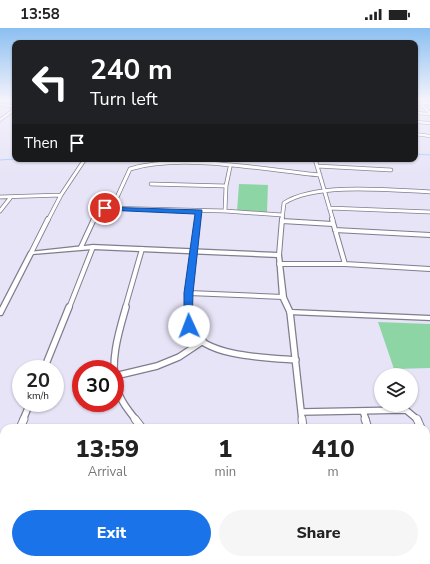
<!DOCTYPE html>
<style>
body{margin:0;font-family:"Nunito Sans",sans-serif;background:#f6f6f6;color:#222;height:100vh;display:flex;flex-direction:column;font-size:15px;white-space:nowrap}
*{box-sizing:border-box;margin:0}
p{font-size:13px;color:#767676}
.icon{flex:none;width:22px;height:22px;fill:none;stroke:currentColor;stroke-width:2;stroke-linecap:round;stroke-linejoin:round}
.map{position:relative;flex:1;overflow:hidden}
.drawer{position:absolute;left:0px;top:396px;width:430px;height:140px;display:flex;flex-direction:column;background:#fff;border-radius:12px 12px 0 0;box-shadow:0 1px 3px #0004}
.drawer>*{flex:none}
.banner{position:absolute;left:12px;top:12px;width:406px;height:122px;border-radius:8px;box-shadow:0 1px 3px #0004;background:#202124;color:#fff;overflow:hidden}
.tools{position:absolute;left:374px;top:340px;display:grid;gap:8px}
.tools a{display:grid;place-items:center;width:44px;height:44px;border-radius:50%;background:#fff;box-shadow:0 1px 3px #0004;font-size:20px}
.speed{position:absolute;left:12px;top:332px;display:flex;gap:8px;font-size:20px;font-weight:700;text-align:center}
.speed>*{display:grid;place-content:center;width:52px;height:52px;border-radius:50%;background:#fff;box-shadow:0 1px 3px #0004;line-height:1}
.speed small{font-size:10px;font-weight:400}
.speed .limit{border:6px solid #d22;background:#fff;color:#111}
.pin{position:absolute;display:grid;place-items:center;width:34px;height:34px;color:#fff;margin:-17px;border:2px solid #fff;border-radius:50%;box-shadow:0 1px 4px #0007}
.me{position:absolute;width:44px;margin:-22px;rotate:358deg;stroke-linejoin:round;filter:drop-shadow(0 0 3px #0008)}
.turn{display:flex;align-items:center;gap:14px;height:84px;padding:0 12px;font-size:18px}
.turn .icon{width:52px;height:52px;stroke-width:2.5}
.turn b{display:block;font-size:28px;line-height:34px}
.then{display:flex;align-items:center;height:38px;padding:0 12px;background:#0003;gap:8px;font-size:15px}
.eta{display:flex;justify-content:space-evenly;align-items:center;height:68px;text-align:center}
.eta b{font-size:24px;font-weight:800;line-height:28px}
.primary-button{display:flex;gap:8px;margin-top:auto;padding:8px 12px}
.primary-button a{flex:1;height:46px;border-radius:24px;background:#1a73e8;color:#fff;font-size:16px;font-weight:800;line-height:46px;text-align:center}
.primary-button a+a{background:#f6f6f6;color:#222}
.status{display:flex;justify-content:space-between;align-items:center;height:28px;padding:0 20px;background:#fff;direction:ltr}
.status svg{height:11px;fill:currentColor}
.map>svg:first-child{display:block}
.green{fill:#8ed5a5}
.lines{fill:none;stroke-linecap:round;stroke-linejoin:round}
.stream{stroke:#a1cfff;stroke-width:1}
.minor-far4-casing{stroke:#7f7d8e;stroke-width:3.5}
.minor-far3-casing{stroke:#7f7d8e;stroke-width:4.5}
.minor-far2-casing{stroke:#7f7d8e;stroke-width:6}
.minor-far1-casing{stroke:#7f7d8e;stroke-width:8}
.minor-casing{stroke:#7f7d8e;stroke-width:9}
.tertiary-casing{stroke:#7f7d8e;stroke-width:2.5}
.minor-far4{stroke:#fff;stroke-width:2.5}
.minor-far3{stroke:#fff;stroke-width:3}
.minor-far2{stroke:#fff;stroke-width:4}
.minor-far1{stroke:#fff;stroke-width:5.5}
.minor{stroke:#fff;stroke-width:7}
.tertiary{fill:#fff;fill-rule:evenodd}
.route{fill:#1a73e8;stroke:#114b97}
</style>
<div class="status"><b>13:58</b><svg viewBox="0 0 49 12"><path d="M0 12V9h3v3zM5 12V6h3v6zM10 12V3h3v9zM15 12V0h3v12zM26 1h20v11H26zM47 4h2v5h-2z"/></svg></div>
<div class="map">
<svg width="430" height="536" viewBox="0 0 430 536">
<rect width="100%" height="100%" fill="#e7e4f7"/>
<!-- green -->
<path class="green" d="M239 156 268 157 267 184 237 183Z
M378 294 430 296V340L394 341Z"/>
<g class="lines">
<!-- stream -->
<path class="stream" d="M415 126 430 127
M0 132 15 131"/>
<defs>
<path id="minor-far4" d="M415 76 430 75
M421 76 430 85
M0 77 15 78
M415 85 430 86
M0 92 15 81
M415 94 430 95
M415 106 430 108"/>
<path id="minor-far3" d="M315 131 333 192
M317 138 391 142
M151 156 226 158
M0 169 61 167
M112 180 130 141C181 125 266 142 320 147
M329 180 430 184
M0 183 11 169
M225 183 226 158 230 139
M48 192 61 167 85 131
M93 192 96 186 105 180 225 183 282 187
M198 192 199 184
M282 192 284 175C315 154 392 162 430 164"/>
<path id="minor-far2" d="M332 191 345 236
M282 193 333 196
M335 202 430 207
M81 219 94 191
M31 225 48 191
M279 227 282 191
M279 236H345L430 241
M189 265 283 269
M69 280 93 219
M125 280 142 221
M188 280 190 247 198 191"/>
<path id="minor-far1" d="M126 279C119 303 109 335 117 360 120 372 128 382 136 392
M188 279C187 286 188 296 192 303 206 329 270 330 296 332
M290 284 302 392
M44 341 69 279
M115 348 157 338 179 329 203 313
M363 383 366 392
M301 384 406 382 418 392
M23 392 30 375"/>
<path id="minor" d="M135 391 142 400
M302 391 303 400
M365 391 368 400
M417 391 421 400
M20 400 24 391
M426 417 430 430
M0 448 4 438
M0 452 4 454
M134 532 141 536
M320 532 321 536
M80 536 82 532"/>
<path id="tertiary" d="M93 217 279 225 281 227 286 269 292 282 430 288V292L288 286 280 269 277 229 93 221 33 226 2 287H0V280L29 224Z"/>
</defs>
<!-- minor-far4 casing -->
<use href="#minor-far4" class="minor-far4-casing"/>
<!-- minor-far3 casing -->
<use href="#minor-far3" class="minor-far3-casing"/>
<!-- minor-far2 casing -->
<use href="#minor-far2" class="minor-far2-casing"/>
<!-- minor-far1 casing -->
<use href="#minor-far1" class="minor-far1-casing"/>
<!-- minor casing -->
<use href="#minor" class="minor-casing"/>
<!-- tertiary casing -->
<use href="#tertiary" class="tertiary-casing"/>
<!-- minor-far4 -->
<use href="#minor-far4" class="minor-far4"/>
<!-- minor-far3 -->
<use href="#minor-far3" class="minor-far3"/>
<!-- minor-far2 -->
<use href="#minor-far2" class="minor-far2"/>
<!-- minor-far1 -->
<use href="#minor-far1" class="minor-far1"/>
<!-- minor -->
<use href="#minor" class="minor"/>
<!-- tertiary -->
<use href="#tertiary" class="tertiary"/>
</g>
<!-- sky -->
<linearGradient id="sky" x2="0" y2="1"><stop stop-color="#8bbff1"/><stop offset="0.49" stop-color="#f4f3fb"/><stop offset="1" stop-color="#f4f3fb" stop-opacity="0"/></linearGradient>
<rect width="430" height="147" fill="url(#sky)"/>
<!-- route -->
<path class="route" d="M102 179 202 182 193 265 192 301H185L184 298V265L195 186 105 182H102Z"/>
</svg>
<div class="tools">
<a><svg class="icon" aria-label="layers" viewBox="0 0 24 24"><path d="M12 4l9 5-9 5-9-5zM3 14l9 5 9-5"/></svg></a>
</div>
<div class="speed"><div>20<small>km/h</small></div><div class="limit">30</div></div>
<div class="pin" style="left:105px;top:180px;background:#d93025"><svg class="icon" aria-label="arrive" viewBox="0 0 24 24"><path d="M6 21V4h12l-3 4 3 4H6"/></svg></div>
<svg class="me" style="left:189px;top:298px" viewBox="-20 -20 40 40"><circle r="19" fill="#fff"/><path d="M0-13L10 11 0 6-10 11z" fill="#1a73e8"/></svg>
<div class="banner">
<div class="turn"><svg class="icon" aria-label="left" viewBox="0 0 24 24"><path d="M17 20v-9H6M10 6l-5 5 5 5"/></svg><div><b>240 m</b>Turn left</div></div>
<div class="then">Then<svg class="icon" aria-label="arrive" viewBox="0 0 24 24"><path d="M6 21V4h12l-3 4 3 4H6"/></svg></div>
</div>
<section class="drawer">
<div class="eta">
<div><b>13:59</b><p>Arrival</p></div>
<div><b>1</b><p>min</p></div>
<div><b>410</b><p>m</p></div>
</div>
<div class="primary-button"><a>Exit</a><a>Share</a></div>
</section>
</div>
